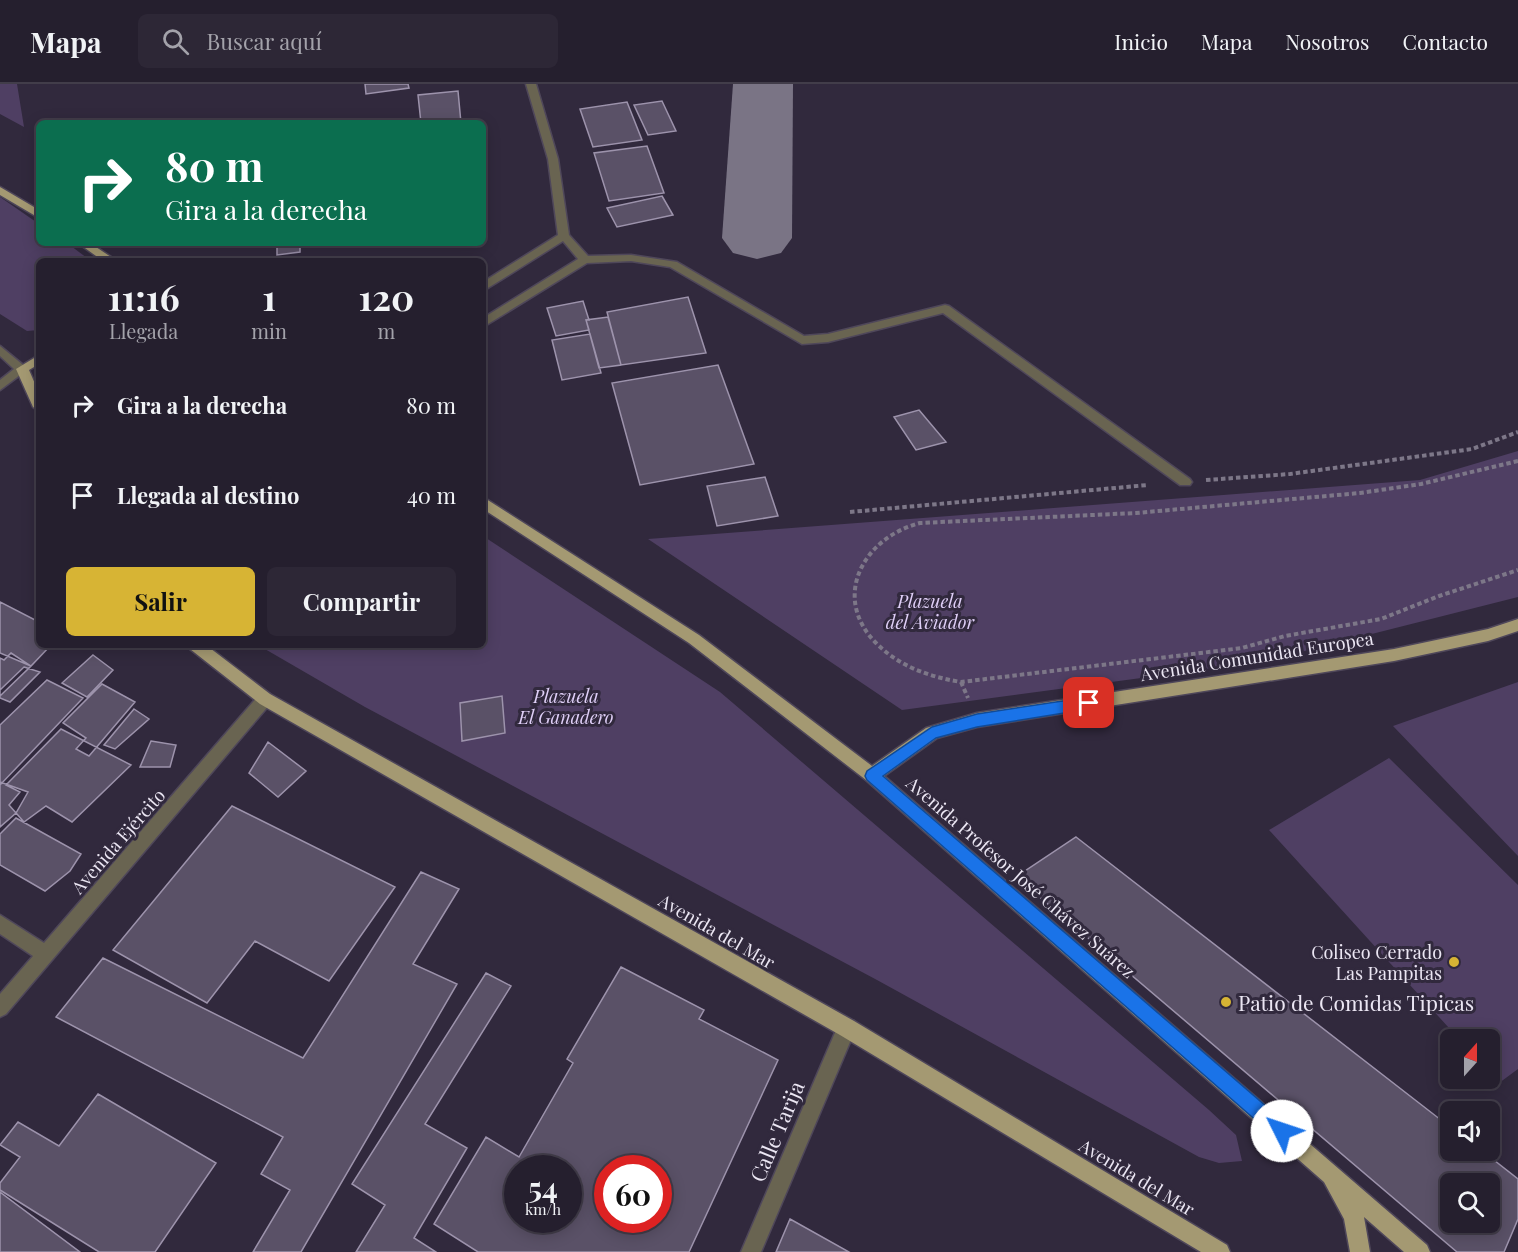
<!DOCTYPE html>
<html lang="es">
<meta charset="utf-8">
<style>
body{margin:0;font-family:"Playfair Display",serif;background:#2d2736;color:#f1f3f6;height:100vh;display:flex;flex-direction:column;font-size:22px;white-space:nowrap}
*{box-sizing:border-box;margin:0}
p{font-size:20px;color:#a3a2aa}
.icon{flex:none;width:33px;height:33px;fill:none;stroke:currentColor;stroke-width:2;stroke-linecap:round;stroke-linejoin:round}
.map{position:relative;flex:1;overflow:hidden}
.sheet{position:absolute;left:36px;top:174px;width:450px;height:390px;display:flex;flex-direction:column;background:#251f2e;border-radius:9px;box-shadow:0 3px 15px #0003,0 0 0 2px #423d4a}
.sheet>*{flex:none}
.top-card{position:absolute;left:36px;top:36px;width:450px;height:126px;border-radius:9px;box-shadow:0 3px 15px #0003,0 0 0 2px #423d4a;background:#0b6e4f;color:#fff;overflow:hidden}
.needle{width:39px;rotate:21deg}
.fabs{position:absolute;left:1440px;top:945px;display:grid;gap:12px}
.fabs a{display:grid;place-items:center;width:60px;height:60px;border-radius:9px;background:#251f2e;box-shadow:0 3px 15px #0003,0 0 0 2px #423d4a;font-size:30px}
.speed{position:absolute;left:504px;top:1071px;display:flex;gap:12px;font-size:30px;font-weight:700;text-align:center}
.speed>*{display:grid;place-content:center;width:78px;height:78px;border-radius:50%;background:#251f2e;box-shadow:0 3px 15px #0003,0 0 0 2px #423d4a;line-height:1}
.speed small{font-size:15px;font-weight:400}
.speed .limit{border:9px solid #d22;background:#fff;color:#111}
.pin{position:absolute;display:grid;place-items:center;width:51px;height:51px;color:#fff;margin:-26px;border-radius:12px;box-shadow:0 3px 9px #0006}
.me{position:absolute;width:66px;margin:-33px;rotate:311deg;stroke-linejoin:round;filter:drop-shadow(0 0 4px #0008)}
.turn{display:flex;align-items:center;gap:21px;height:126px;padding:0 30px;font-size:27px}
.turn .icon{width:78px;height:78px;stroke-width:2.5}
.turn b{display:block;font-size:42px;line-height:51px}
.eta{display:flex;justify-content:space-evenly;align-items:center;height:102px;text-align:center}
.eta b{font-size:36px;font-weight:700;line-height:42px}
.primary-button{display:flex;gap:12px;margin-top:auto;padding:12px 30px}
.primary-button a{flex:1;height:69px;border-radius:9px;background:#d7b434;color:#111;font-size:24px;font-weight:700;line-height:69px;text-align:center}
.primary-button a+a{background:#2d2736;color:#f1f3f6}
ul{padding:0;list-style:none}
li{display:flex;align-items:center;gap:18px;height:90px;padding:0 30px}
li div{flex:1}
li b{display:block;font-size:22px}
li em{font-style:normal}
header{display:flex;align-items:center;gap:36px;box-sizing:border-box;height:84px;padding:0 30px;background:#251f2e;border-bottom:2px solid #423d4a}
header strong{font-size:28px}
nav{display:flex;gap:33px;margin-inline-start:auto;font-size:21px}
.search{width:420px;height:54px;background:#2d2736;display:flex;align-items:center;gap:15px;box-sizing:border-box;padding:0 21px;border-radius:9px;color:#a3a2aa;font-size:22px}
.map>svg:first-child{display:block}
.green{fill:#4f3f63}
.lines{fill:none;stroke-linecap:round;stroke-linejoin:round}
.taxiway{fill:#7a7485;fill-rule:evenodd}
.building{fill:#5a5167;stroke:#9d93ac;stroke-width:1.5;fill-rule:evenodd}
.service-casing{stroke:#4f475a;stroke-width:3}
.minor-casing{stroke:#4f475a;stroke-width:3}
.tertiary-casing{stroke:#4f475a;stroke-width:3}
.primary-casing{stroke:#4f475a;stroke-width:3}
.path{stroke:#7d7788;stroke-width:4;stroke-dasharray:4.5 3;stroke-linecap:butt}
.service{fill:#696451;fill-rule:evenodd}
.minor{fill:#696451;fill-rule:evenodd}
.tertiary{fill:#696451;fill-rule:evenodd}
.primary{fill:#a49972;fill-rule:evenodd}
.route{fill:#1a73e8;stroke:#114b97;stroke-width:1.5}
.poi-dot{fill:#d7b434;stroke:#31293d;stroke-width:2}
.labels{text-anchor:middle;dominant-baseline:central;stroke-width:6;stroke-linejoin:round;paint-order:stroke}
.park-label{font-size:18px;font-style:italic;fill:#dfcff7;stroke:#31293d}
.street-label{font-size:18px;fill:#ebe6f3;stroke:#31293d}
.poi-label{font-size:18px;fill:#ebe6f3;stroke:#31293d;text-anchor:end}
.near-poi-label{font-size:21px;fill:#ebe6f3;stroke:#31293d;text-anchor:start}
.near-street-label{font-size:21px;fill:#ebe6f3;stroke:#31293d}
</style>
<header>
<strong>Mapa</strong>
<div class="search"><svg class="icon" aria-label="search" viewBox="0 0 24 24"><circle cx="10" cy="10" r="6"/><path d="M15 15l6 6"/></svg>Buscar aquí</div>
<nav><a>Inicio</a><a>Mapa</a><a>Nosotros</a><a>Contacto</a></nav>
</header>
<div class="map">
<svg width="1518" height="1168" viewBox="0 0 1518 1168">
<rect width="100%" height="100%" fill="#31293d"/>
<!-- green -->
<path class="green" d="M0 0H17L24 43 0 30Z
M0 113 39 140V159H67L91 177H39V246L27 247 0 230Z
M1518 367V513L1261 578 902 626 648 455 1420 396Z
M483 452 720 608 1209 1026 1236 1051 1242 1077 1219 1079 1199 1073 877 896 365 623 258 561H483Z
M1518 598V772L1393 642Z
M1389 674 1518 801V985L1499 999 1490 989V956L1459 955 1269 746Z"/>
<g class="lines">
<!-- taxiway -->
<path class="taxiway" d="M733 0H793L792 154 781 169 757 175 733 169 722 154Z"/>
</g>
<!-- building -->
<path class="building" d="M365 0H408L409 4 366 10Z
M458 7 461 39H421L418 11Z
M662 17 676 47 648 51 634 21Z
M627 18 642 56 593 63 580 25Z
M647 62 664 109 609 117 594 69Z
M662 112 673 131 617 143 607 124Z
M277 159H300V168L277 171Z
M688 213 706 269 621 281 607 228Z
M583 217 589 236H586L589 246 556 252 547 224Z
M608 233 621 281 599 284 586 236Z
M590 250 601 289 562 296 552 256Z
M718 281 754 380 640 401 612 299Z
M919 326 946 358 916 366 894 333Z
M765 393 778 432 717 442 707 402Z
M0 518 39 538V561H51L31 582 0 569Z
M11 569 31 582 0 612V574L4 576Z
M93 571 113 586 87 613 62 599Z
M24 583 40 588 10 618 0 614V606Z
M47 596 83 614 0 701V641Z
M102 600 135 618 89 672 76 665 86 654 63 639Z
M502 612 505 649 462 657 460 619Z
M134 625 149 635 115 665 104 661Z
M61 645 131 681 72 738 46 722 24 738 9 721 20 708 6 701Z
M151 657 176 661 170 683H140Z
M268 658 306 687 278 713 249 689Z
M0 698 28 708 16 729 0 743Z
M232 722 395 803 329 897 255 857 207 919 113 866Z
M16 734 81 770 70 787 45 807 0 781V750Z
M1076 753 1450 1043V1066H1481L1518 1095V1135L1504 1168H1457L1016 793ZM1450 1100H1490V1138H1450Z
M421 788 459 805 413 880 457 900 301 1168H253L290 1106 261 1090 283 1053 56 933 103 874 303 974Z
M621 883 704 926 699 935 778 976 689 1168H478L434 1140 486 1053 519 1073 573 979 567 975ZM518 1084H568V1136H518ZM608 1084H658V1136H608Z
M486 889 511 902 425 1040 467 1064 414 1154 436 1168H356L385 1121 352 1100Z
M98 1010 216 1079 155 1168H99L0 1106V1099L20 1073 0 1061 18 1038 59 1062Z
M0 1108 80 1168H0Z
M790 1135 849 1168H776Z"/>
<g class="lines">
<defs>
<path id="service" d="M526 0H536L558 75 569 151 588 172 631 171 677 178 804 252 828 250 945 221 949 222 1190 395 1192 398 1190 401H1180L943 229 828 258 802 260 670 183 631 177 587 179 483 243V234L578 175 563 157 483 207V198L558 151 548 75Z"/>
<path id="minor" d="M0 262 28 285 0 306V296L14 285 0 272Z
M265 608 270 610 273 615 270 620 6 930 0 933V910L33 872 0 850V831L44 859 260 610Z"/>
<path id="tertiary" d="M847 935 854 937 856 944 761 1168H741L840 937Z"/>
<path id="primary" d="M0 103 39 126V134L0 111Z
M78 159H90L117 177H103Z
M39 271V280L29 286 39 309V327L33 323 16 285Z
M483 413 699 551 872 682 926 644 977 629 1394 565 1488 545 1518 535V547L1488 557 1394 577 977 643 937 654 884 692 1427 1161 1430 1168H1404L1364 1133 1370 1168H1350L1344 1135 1324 1098 866 696 689 559 483 425Z
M188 561H206L270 610 854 937 1227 1161 1230 1168H1201L840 951 260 620 190 565Z"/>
</defs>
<!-- service casing -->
<use href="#service" class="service-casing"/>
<!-- minor casing -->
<use href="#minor" class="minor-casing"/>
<!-- tertiary casing -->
<use href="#tertiary" class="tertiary-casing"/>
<!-- primary casing -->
<use href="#primary" class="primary-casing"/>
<!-- path -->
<path class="path" d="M1518 377 1421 400 1360 409 1136 429 920 439C862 454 830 515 878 561 901 583 930 593 961 598L1242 564 1285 552 1381 535 1439 512 1518 486
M1206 396 1290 390 1472 365 1518 348
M850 428 1148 401
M961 598 968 614"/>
<!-- service -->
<use href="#service" class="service"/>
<!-- minor -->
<use href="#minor" class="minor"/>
<!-- tertiary -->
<use href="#tertiary" class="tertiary"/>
<!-- primary -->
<use href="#primary" class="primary"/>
</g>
<!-- route -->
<path class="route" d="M1089 613 1094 614 1096 619 1094 623 1089 625 977 643 936 654 883 692 1288 1041 1291 1047 1288 1054 1282 1056 1276 1054 867 696 865 692 867 687 932 643 977 630Z"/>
<!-- markers -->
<g class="poi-dot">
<circle cx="1454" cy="878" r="6"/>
<circle cx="1226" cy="918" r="6"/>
</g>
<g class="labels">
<!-- park labels -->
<g class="park-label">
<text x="930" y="517">Plazuela<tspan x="930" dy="21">del Aviador</tspan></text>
<text x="566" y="612">Plazuela<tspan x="566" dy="21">El Ganadero</tspan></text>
</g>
<!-- street labels -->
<g class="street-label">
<text transform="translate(1257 572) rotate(-9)">Avenida Comunidad Europea</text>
<text transform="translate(118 757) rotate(-49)">Avenida Ejército</text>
<text transform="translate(1021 793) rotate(41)">Avenida Profesor José Chávez Suárez</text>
<text transform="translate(717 847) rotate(30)">Avenida del Mar</text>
<text transform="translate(1137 1093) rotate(31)">Avenida del Mar</text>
</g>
<!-- poi labels -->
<g class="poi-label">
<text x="1442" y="868">Coliseo Cerrado<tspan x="1442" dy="21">Las Pampitas</tspan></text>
</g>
<!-- near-poi labels -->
<g class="near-poi-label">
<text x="1238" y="918">Patio de Comidas Tipicas</text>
</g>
<!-- near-street labels -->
<g class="near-street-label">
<text transform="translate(776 1047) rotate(-67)">Calle Tarija</text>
</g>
</g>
</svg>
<div class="fabs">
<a><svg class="needle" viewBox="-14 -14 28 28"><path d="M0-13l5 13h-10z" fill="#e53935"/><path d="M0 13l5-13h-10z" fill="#a3a2aa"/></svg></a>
<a><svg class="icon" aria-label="sound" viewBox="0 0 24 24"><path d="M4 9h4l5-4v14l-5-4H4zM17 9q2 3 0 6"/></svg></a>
<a><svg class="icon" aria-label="search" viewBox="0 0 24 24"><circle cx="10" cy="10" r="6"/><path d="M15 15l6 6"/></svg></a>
</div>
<div class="speed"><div>54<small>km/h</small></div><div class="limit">60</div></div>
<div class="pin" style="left:1089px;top:619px;background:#d93025"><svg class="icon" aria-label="arrive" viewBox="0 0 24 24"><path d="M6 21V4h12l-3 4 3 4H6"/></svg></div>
<svg class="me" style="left:1282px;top:1047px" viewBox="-20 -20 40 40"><circle r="19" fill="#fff"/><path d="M0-13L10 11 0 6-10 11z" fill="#1a73e8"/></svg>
<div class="top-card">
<div class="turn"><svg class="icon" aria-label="right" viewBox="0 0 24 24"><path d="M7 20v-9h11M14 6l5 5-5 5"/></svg><div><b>80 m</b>Gira a la derecha</div></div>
</div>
<section class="sheet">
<div class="eta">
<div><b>11:16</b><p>Llegada</p></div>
<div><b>1</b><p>min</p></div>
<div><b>120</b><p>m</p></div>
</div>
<ul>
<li><svg class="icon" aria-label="right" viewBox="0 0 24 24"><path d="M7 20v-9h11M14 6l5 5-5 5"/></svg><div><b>Gira a la derecha</b></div><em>80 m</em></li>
<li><svg class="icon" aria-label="arrive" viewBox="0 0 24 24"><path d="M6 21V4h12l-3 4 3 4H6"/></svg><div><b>Llegada al destino</b></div><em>40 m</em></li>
</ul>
<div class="primary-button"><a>Salir</a><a>Compartir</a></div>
</section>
</div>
